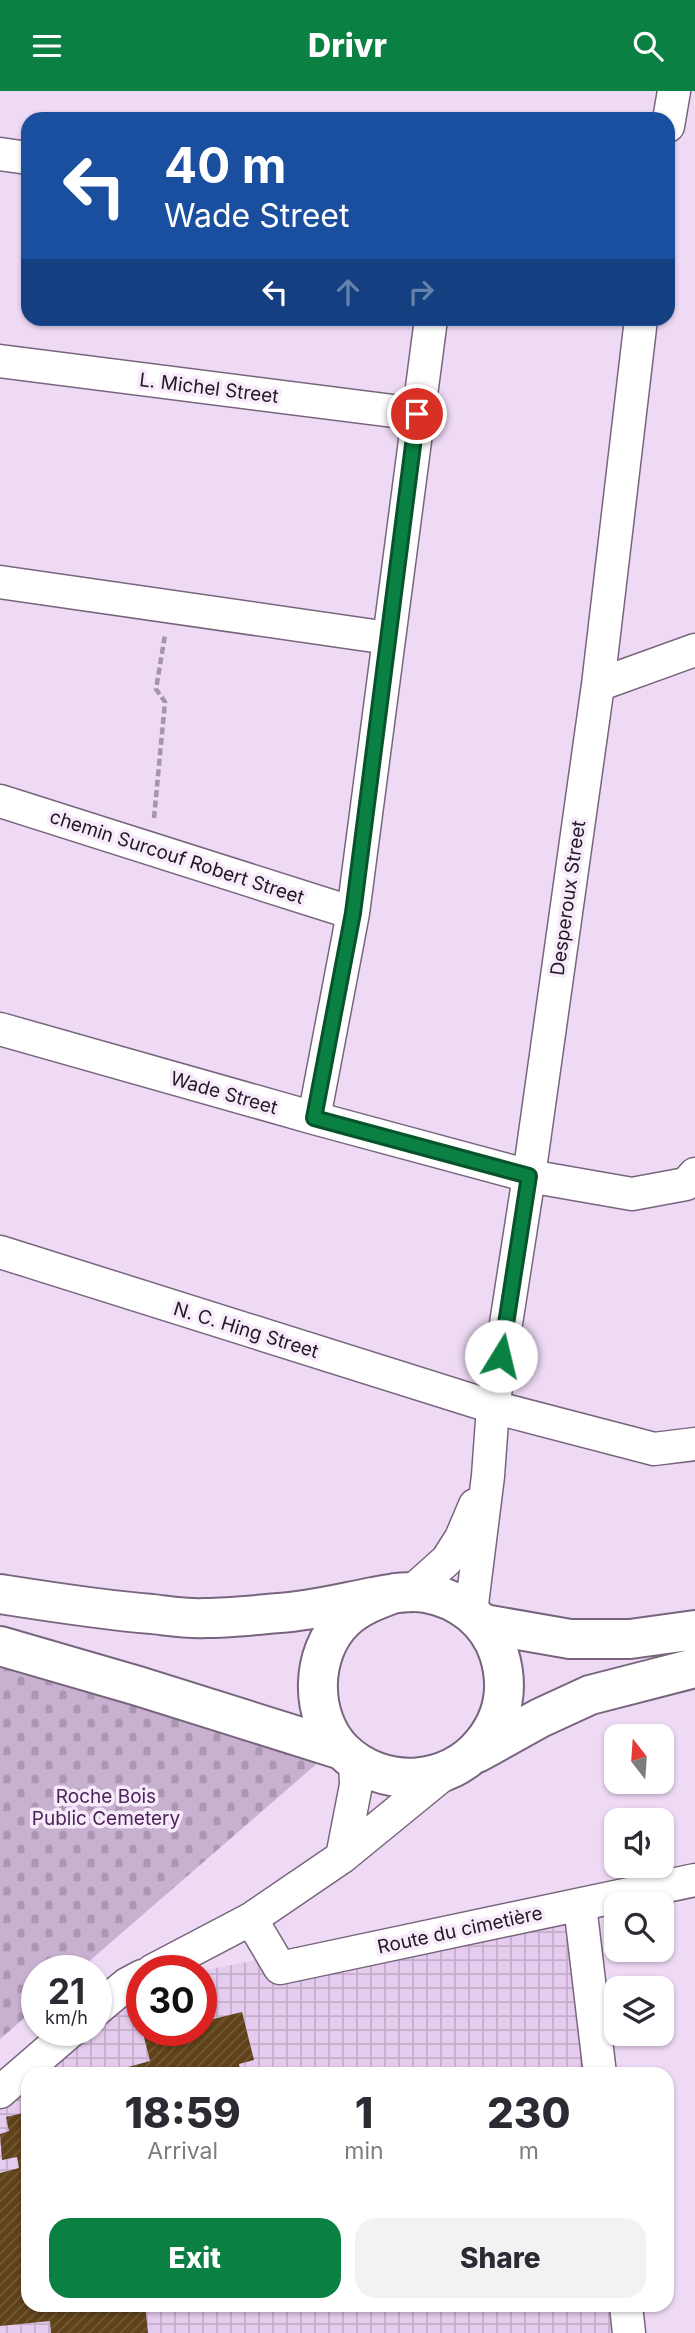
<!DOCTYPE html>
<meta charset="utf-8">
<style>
body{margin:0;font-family:Inter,sans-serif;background:#f2f2f3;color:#2b2b33;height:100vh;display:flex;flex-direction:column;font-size:26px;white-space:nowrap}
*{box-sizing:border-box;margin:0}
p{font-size:23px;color:#7c7c81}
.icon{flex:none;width:38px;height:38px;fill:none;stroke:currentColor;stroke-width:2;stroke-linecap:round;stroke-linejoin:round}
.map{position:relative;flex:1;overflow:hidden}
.drawer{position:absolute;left:21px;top:1976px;width:653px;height:245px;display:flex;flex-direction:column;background:#fff;border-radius:21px;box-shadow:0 2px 5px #0004}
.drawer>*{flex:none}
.banner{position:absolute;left:21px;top:21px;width:654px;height:214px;border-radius:21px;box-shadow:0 2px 5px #0004;background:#1a4fa0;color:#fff;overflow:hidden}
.needle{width:46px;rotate:343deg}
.fabs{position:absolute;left:604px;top:1633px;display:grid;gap:14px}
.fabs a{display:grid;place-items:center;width:70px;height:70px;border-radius:14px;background:#fff;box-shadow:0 2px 5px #0004;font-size:35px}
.speed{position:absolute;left:21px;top:1864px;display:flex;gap:14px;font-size:35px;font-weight:700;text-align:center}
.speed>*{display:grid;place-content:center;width:91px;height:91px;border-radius:50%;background:#fff;box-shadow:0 2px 5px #0004;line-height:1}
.speed small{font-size:18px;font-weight:400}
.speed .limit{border:10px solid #d22;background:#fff;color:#111}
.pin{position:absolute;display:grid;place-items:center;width:60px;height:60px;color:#fff;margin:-30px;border:4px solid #fff;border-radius:50%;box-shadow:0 2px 7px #0007}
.me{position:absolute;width:77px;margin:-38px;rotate:9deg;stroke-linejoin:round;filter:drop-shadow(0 0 5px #0008)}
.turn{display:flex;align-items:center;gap:24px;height:147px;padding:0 28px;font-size:32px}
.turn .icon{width:91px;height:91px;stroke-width:2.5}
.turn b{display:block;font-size:49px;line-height:60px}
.lanes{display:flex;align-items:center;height:66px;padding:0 28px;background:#0003;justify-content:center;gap:35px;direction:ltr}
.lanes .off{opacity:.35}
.eta{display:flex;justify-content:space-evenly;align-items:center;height:119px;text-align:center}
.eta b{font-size:42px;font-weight:800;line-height:49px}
.action{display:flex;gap:14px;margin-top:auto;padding:14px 28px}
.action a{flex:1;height:80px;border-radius:21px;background:#0b8043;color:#fff;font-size:28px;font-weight:800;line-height:80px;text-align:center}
.action a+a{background:#f2f2f3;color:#2b2b33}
header{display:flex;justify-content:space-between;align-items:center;height:91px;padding:0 28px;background:#0b8043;color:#fff;font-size:32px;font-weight:800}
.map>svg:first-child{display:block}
.industrial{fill:url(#industrial-grid)}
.cemetery{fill:url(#cemetery-stones)}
.building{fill:url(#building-hatch)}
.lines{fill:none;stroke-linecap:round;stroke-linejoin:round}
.minor-casing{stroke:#78657d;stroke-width:35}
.secondary-casing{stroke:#78657d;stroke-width:42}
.path{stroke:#a595aa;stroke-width:4.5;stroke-dasharray:7 3.5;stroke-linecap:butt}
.minor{stroke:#fff;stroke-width:32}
.secondary{stroke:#fff;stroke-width:38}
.route-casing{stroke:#07532c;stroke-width:18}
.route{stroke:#0b8043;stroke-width:12}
.labels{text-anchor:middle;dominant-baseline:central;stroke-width:7;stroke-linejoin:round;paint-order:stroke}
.street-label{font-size:19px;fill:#201923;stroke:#f7eafb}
.park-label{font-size:19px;fill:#4d2459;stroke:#f7eafb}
</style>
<header><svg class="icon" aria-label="menu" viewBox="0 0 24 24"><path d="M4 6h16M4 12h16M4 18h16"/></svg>Drivr<svg class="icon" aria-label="search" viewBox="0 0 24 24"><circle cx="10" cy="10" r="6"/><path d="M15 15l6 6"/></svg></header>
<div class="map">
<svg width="695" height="2242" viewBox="0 0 695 2242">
<defs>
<pattern id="industrial-grid" width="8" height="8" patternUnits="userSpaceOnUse" patternTransform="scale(1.75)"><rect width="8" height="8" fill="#e5cbed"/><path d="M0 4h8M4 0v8" fill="none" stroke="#c4aecb"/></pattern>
<pattern id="cemetery-stones" width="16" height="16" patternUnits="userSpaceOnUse" patternTransform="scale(1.75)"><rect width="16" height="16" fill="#c8b0d0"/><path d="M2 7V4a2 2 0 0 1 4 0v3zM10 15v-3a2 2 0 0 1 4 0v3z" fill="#ac97b2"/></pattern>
<pattern id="building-hatch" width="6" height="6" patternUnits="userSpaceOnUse" patternTransform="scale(1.75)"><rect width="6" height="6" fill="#604219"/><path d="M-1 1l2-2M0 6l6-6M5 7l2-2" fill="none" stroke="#725a3a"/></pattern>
</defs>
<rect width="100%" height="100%" fill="#efdaf6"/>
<!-- industrial -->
<path class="industrial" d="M583 1805 608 1983H28V2214H641L645 2242H0V1994L62 1939H96V1909L142 1891V1939H201V1880Z"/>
<!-- cemetery -->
<path class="cemetery" d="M0 1574 321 1669 79 1879 37 1880V1916L0 1948Z"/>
<!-- building -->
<path class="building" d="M242 1921 254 1969 239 1973 241 1983H103L150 1970 144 1946 171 1939H201V1931Z
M28 2021V2214H145L148 2242H51L50 2230 0 2235V2082L19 2077 17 2066 2 2069 0 2043 9 2040 6 2026Z"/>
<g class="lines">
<defs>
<path id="minor" d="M668 35 674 0
M0 63 28 67
M0 270 417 323
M0 491 388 547
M598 594 695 559
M0 710 353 822
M0 938 314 1027 529 1085 632 1103 686 1093 695 1083
M314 1027 353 822 431 228
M0 1161 493 1316 654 1358 695 1353
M410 1502 447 1469 461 1447 475 1414
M471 1521 488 1385 493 1316 529 1085 598 594 641 228
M342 1766 356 1694 355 1669
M580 1814 600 1983
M251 1828 280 1877 695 1789
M152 1880 251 1828 342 1766 446 1681
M96 1919 127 1893 142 1885
M0 2001 72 1939
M626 2214 629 2242"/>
<path id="secondary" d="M0 1503C51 1511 101 1519 152 1523 170 1525 188 1528 205 1527 230 1527 255 1524 279 1522 311 1520 342 1512 373 1506 390 1503 409 1499 426 1502 460 1508 488 1530 499 1563 509 1595 504 1626 483 1652 449 1695 382 1699 342 1659 309 1625 310 1562 344 1529 359 1515 376 1509 395 1502
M484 1533 570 1548H630L695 1539
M0 1555 138 1595 342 1659
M477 1662 540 1627 590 1604 695 1577"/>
</defs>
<!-- minor casing -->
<use href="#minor" class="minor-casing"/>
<!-- secondary casing -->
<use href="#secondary" class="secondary-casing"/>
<!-- path -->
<path class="path" d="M154 727 165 611 156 598 165 544"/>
<!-- minor -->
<use href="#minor" class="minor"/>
<!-- secondary -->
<use href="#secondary" class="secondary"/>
</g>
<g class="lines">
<defs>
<path id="route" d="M417 323 353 822 314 1027 529 1085 501 1265"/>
</defs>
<!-- route casing -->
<use href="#route" class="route-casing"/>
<!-- route -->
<use href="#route" class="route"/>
</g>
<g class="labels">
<!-- street labels -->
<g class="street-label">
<text transform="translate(209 297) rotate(7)">L. Michel Street</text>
<text transform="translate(177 766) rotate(18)">chemin Surcouf Robert Street</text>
<text transform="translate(568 807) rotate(-82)">Desperoux Street</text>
<text transform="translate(224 1002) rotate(16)">Wade Street</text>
<text transform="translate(246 1239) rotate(17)">N. C. Hing Street</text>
<text transform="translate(460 1839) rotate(-12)">Route du cimetière</text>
</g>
<!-- park labels -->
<g class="park-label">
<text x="106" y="1705">Roche Bois<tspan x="106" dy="22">Public Cemetery</tspan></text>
</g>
</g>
</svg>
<div class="fabs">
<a><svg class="needle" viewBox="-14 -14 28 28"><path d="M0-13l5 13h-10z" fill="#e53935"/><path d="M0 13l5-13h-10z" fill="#7c7c81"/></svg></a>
<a><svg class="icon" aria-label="sound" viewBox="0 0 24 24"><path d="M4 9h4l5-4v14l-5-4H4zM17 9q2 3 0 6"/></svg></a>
<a><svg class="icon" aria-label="search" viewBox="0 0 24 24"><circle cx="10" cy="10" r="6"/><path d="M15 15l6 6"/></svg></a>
<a><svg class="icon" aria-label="layers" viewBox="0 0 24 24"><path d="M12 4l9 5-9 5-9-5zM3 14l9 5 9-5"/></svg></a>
</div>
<div class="speed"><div>21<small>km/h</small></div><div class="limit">30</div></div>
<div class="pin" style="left:417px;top:323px;background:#d93025"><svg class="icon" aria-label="arrive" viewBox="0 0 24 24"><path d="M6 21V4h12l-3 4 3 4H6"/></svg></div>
<svg class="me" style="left:501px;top:1265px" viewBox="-20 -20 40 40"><circle r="19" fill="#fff"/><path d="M0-13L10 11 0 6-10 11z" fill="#0b8043"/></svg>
<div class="banner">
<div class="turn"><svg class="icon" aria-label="left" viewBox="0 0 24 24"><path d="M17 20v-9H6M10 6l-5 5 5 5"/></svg><div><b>40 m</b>Wade Street</div></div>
<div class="lanes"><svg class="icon" aria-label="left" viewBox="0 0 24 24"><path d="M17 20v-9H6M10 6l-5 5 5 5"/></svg><svg class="icon off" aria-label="ahead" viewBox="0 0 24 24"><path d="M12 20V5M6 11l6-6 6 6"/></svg><svg class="icon off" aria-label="right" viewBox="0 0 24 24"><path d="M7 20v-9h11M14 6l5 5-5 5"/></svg></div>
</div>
<section class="drawer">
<div class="eta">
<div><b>18:59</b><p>Arrival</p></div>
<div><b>1</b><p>min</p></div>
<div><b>230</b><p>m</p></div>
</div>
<div class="action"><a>Exit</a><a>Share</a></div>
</section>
</div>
